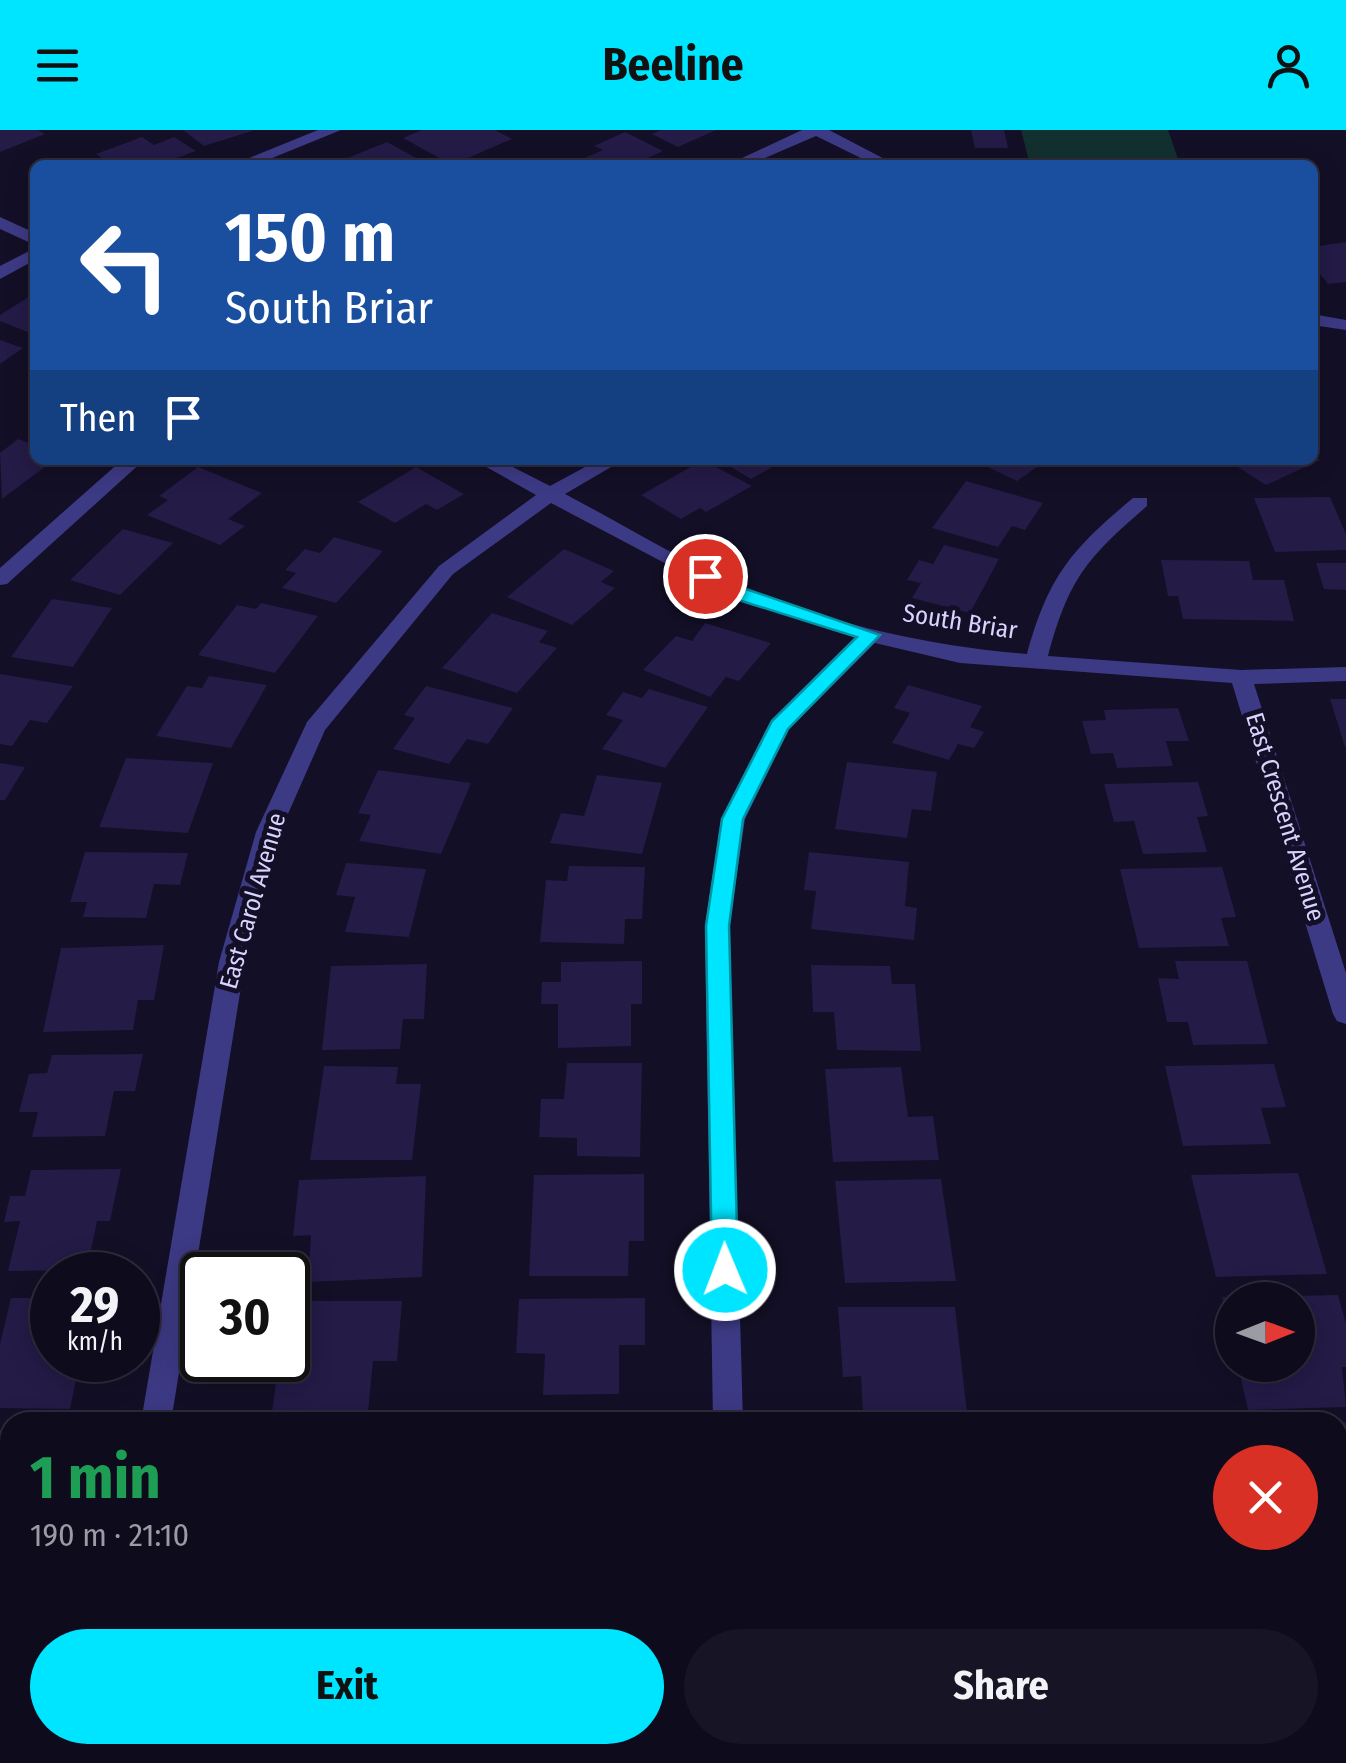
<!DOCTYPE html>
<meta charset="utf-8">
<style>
body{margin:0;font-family:"Fira Sans Condensed",sans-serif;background:#171425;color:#f1f3f6;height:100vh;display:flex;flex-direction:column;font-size:38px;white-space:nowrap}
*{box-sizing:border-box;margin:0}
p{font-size:32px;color:#9b9ba3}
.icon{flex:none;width:55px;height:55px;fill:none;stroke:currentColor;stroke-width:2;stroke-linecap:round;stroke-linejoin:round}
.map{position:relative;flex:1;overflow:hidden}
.drawer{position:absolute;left:0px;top:1282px;width:1348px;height:352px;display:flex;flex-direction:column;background:#0e0b1c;border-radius:30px 30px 0 0;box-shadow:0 5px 25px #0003,0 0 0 2px #2e2b3b}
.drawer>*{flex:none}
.banner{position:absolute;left:30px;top:30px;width:1288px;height:305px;border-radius:15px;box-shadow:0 5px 25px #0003,0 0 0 2px #2e2b3b;background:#1a4fa0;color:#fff;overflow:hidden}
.needle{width:65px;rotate:89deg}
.fabs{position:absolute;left:1215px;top:1152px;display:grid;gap:20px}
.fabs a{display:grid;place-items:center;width:100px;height:100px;border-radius:50%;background:#0e0b1c;box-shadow:0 5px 25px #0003,0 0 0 2px #2e2b3b;font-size:50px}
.speed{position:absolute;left:30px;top:1122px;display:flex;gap:20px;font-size:50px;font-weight:700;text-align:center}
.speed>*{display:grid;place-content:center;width:130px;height:130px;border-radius:50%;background:#0e0b1c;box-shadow:0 5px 25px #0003,0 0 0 2px #2e2b3b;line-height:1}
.speed small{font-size:25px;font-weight:400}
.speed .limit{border:5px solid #111;border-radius:15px;background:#fff;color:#111}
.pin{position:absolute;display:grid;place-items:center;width:85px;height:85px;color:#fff;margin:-42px;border:5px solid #fff;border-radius:50%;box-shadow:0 2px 10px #0007}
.me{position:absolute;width:110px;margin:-55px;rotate:359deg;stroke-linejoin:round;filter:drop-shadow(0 0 8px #0008)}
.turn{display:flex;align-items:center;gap:35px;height:210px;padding:0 30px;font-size:45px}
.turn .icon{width:130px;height:130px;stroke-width:2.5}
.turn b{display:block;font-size:70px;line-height:85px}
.then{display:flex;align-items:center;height:95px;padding:0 30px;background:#0003;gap:20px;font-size:38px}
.round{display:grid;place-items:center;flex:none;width:105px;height:105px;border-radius:52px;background:#171425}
.overview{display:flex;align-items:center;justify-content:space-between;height:170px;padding:0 30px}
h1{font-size:60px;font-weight:700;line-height:75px;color:#1e9e55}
.button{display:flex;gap:20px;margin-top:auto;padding:20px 30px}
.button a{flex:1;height:115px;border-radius:60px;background:#00e5ff;color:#111;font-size:40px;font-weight:700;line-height:115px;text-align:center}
.button a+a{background:#171425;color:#f1f3f6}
header{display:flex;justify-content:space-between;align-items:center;height:130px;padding:0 30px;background:#00e5ff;color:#111;font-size:45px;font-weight:700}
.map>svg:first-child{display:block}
.green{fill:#12302f}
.building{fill:#241b47}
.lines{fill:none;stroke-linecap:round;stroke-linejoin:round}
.minor{fill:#3d3a85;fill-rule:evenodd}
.route{fill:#00e5ff;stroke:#0095a6;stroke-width:2.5}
.labels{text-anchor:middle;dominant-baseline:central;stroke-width:10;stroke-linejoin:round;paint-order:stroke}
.street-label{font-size:25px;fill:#d9d4ff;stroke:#130f26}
</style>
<header><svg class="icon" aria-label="menu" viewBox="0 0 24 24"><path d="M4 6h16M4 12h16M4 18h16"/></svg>Beeline<svg class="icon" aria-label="person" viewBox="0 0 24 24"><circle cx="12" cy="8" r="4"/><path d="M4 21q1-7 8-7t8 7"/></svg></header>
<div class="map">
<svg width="1346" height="1633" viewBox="0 0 1346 1633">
<rect width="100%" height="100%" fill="#130f26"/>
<!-- green -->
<path class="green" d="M1021 0H1168L1180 35H1030Z"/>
<!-- building -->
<path class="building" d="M0 0H38L45 4 0 22Z
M183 0H252V1L204 16Z
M422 0H495L512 9 452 35 403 8Z
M661 0H716L678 17 652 4Z
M971 0H1004L1008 18H975Z
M625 2 663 21 632 35H569L603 20 594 16Z
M142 7 154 15 174 7 196 21 157 35H112L96 24Z
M387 12 418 29 403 35H330Z
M1346 112V152L1328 154 1312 134V117Z
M35 163V205L0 191V185Z
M0 210 23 218 0 234Z
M18 309 35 315V330H54L2 369 0 323Z
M1312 325 1320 330 1266 355 1227 330H1312Z
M703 330 752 356 706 382 700 378 681 389 641 365Z
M719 330H785L751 349Z
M973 330H1047L1017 351Z
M198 337 262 363 228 389 245 396 220 415 147 385 168 370 159 366Z
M416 337 464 364 437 380 426 374 395 393 358 372Z
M966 351 1043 373 1025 400 1012 396 998 417 932 398Z
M1330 367 1346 404V420L1275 422 1254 368Z
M123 399 173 413 120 465 70 450Z
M334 407 383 421 336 473 282 458 296 443 285 440 305 419 320 423Z
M944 415 999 429 970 483 912 468 921 453 907 450 919 430 933 434Z
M564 419 614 441 601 452 615 458 572 495 507 467Z
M1161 430 1249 431 1253 450H1284L1294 491 1183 489 1178 466H1168Z
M1316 433H1346V460L1324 459Z
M52 469 112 478 73 537 11 527Z
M261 473 318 486 275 543 198 525 237 475 256 479Z
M492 483 548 501 539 512 557 518 517 563 442 538Z
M705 493 771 513 739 551 726 547 710 567 643 540 676 506 692 511Z
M0 544 73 556 47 593 30 590 12 616 0 614Z
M209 546 267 555 231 618 156 606 187 556 202 558Z
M908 555 982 576 970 597 984 602 974 618 958 614 949 630 892 613 910 583 894 578Z
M426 556 513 578 488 614 467 609 449 634 393 619 415 588 404 585Z
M649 559 708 577 665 638 602 619 623 590 606 585 623 562 642 568Z
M1330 569H1346V617H1345Z
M1178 578 1189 611H1166L1173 636 1117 638 1113 623 1091 624 1082 591 1106 590 1104 580Z
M126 628 213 633 188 703 99 697Z
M847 632 937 642 931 681 912 679 907 708 835 699Z
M0 633 25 637 5 670H0Z
M378 640 471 653 441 724 359 711 371 685 358 683Z
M597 645 662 653 642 724 550 713 561 683 584 686Z
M1198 652 1208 686 1197 687 1207 722 1143 724 1134 691 1114 692 1104 654Z
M85 722 188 723 180 755 154 754 146 788 83 787 87 772H70Z
M809 722 909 732 905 776 917 778 914 810 811 799 816 761 804 760Z
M346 733 426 739 409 807 345 802 355 767 336 765Z
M569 736 645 737 642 789H625L624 814 540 812 546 750 567 751Z
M1222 737 1236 787 1221 788 1229 816 1139 818 1120 739Z
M164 815 154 870H138L133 900 43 902 61 818Z
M642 831V874H631V916L558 918V874H541L542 852H561V832Z
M1175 831H1247L1268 914 1193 915 1188 892H1167L1158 848 1179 849Z
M427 834 424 889H403L400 919 322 920 331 836Z
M811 835 890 836 892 854H915L921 921 837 920 834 882H813Z
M143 924 135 961H114L105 1006 32 1007 38 982H19L29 944 47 943 52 925Z
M567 933H642L640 1027 577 1026V1008L539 1007 541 969H564Z
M1274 934 1286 977 1261 978 1271 1014 1183 1016 1165 936Z
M324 936 398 937 396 954H421L412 1030H310Z
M901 937 908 987 933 986 939 1030 833 1032 825 939Z
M121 1039 110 1091H97L87 1140 8 1141 20 1091 4 1092 10 1066H25L31 1040Z
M1298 1043 1327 1144 1216 1147 1191 1045Z
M644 1044V1111H629L628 1146H529L534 1045Z
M426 1046 422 1147 308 1152 311 1105 293 1106 299 1050Z
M941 1049 956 1151 845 1153 835 1051Z
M1338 1165 1346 1194V1237H1342L1346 1277 1248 1280 1238 1235H1298V1170L1253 1167Z
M1222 1167H1232V1205L1231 1206Z
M11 1168H52V1230H80L70 1279 0 1278V1214Z
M645 1168V1215H619V1264L543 1265 545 1224 516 1223 519 1169Z
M288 1171H402L397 1231H373L368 1282H272L279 1230H288Z
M838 1177H955L967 1283 863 1284 861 1246 843 1247Z
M1338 1292H1346V1413H1338Z
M0 1300H10V1409H0Z"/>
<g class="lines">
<!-- minor -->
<path class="minor" d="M318 0H341L255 35H232Z
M802 0H829L896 35H875L816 6 749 35H727Z
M0 87 35 103V115L0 99Z
M35 118V130L0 149V136Z
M1312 184 1346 190V200L1312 195Z
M122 330H144L7 454 0 455V438Z
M474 330H499L550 356 598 330H623L565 364C624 395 682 431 743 457 829 494 934 517 1027 524 1049 445 1071 420 1133 368H1147V376C1087 428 1069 448 1048 526L1241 540 1346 537V551L1254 554 1346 843V894L1337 891 1333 884 1232 553 960 533 875 513 789 599 745 689 729 796 743 1292H713L705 796 721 689 771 590 855 507 729 467 551 373 453 444 325 600 280 702 245 832 171 1292H141L219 832 256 702 307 592 439 436 536 365Z
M1346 1524V1554L1338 1555V1525Z
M10 1546V1578L0 1579V1547Z
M84 1625H118L117 1633H83Z
M722 1625H756L757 1633H723Z"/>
</g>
<!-- route -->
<path class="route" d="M698 442H712L743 458 880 505 788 599 743 689 729 796 738 1140 725 1150 712 1140 706 796 722 689 772 591 857 507 729 467 698 450Z"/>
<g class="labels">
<!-- street labels -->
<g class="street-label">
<text transform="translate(960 492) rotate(9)">South Briar</text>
<text transform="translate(1285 687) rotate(73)">East Crescent Avenue</text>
<text transform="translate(253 771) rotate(-74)">East Carol Avenue</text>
</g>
</g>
</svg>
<div class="fabs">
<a><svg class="needle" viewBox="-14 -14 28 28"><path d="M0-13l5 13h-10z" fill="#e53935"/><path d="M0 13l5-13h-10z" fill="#9b9ba3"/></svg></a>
</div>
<div class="speed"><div>29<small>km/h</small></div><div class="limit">30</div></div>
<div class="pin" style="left:705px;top:446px;background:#d93025"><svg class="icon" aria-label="arrive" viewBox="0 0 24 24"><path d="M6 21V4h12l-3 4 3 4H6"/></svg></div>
<svg class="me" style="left:725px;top:1140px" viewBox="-20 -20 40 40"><circle r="17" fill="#00e5ff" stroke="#fff" stroke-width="3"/><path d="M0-11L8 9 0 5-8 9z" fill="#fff"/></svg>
<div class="banner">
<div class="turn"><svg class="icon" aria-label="left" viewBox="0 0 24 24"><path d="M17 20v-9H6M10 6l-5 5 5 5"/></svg><div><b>150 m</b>South Briar</div></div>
<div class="then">Then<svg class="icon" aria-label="arrive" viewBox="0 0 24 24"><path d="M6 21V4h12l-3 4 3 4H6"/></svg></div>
</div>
<section class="drawer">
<div class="overview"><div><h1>1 min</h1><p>190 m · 21:10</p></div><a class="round" style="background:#d93025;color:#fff"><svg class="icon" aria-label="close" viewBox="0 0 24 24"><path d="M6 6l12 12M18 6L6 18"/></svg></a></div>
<div class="button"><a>Exit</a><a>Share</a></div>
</section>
</div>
